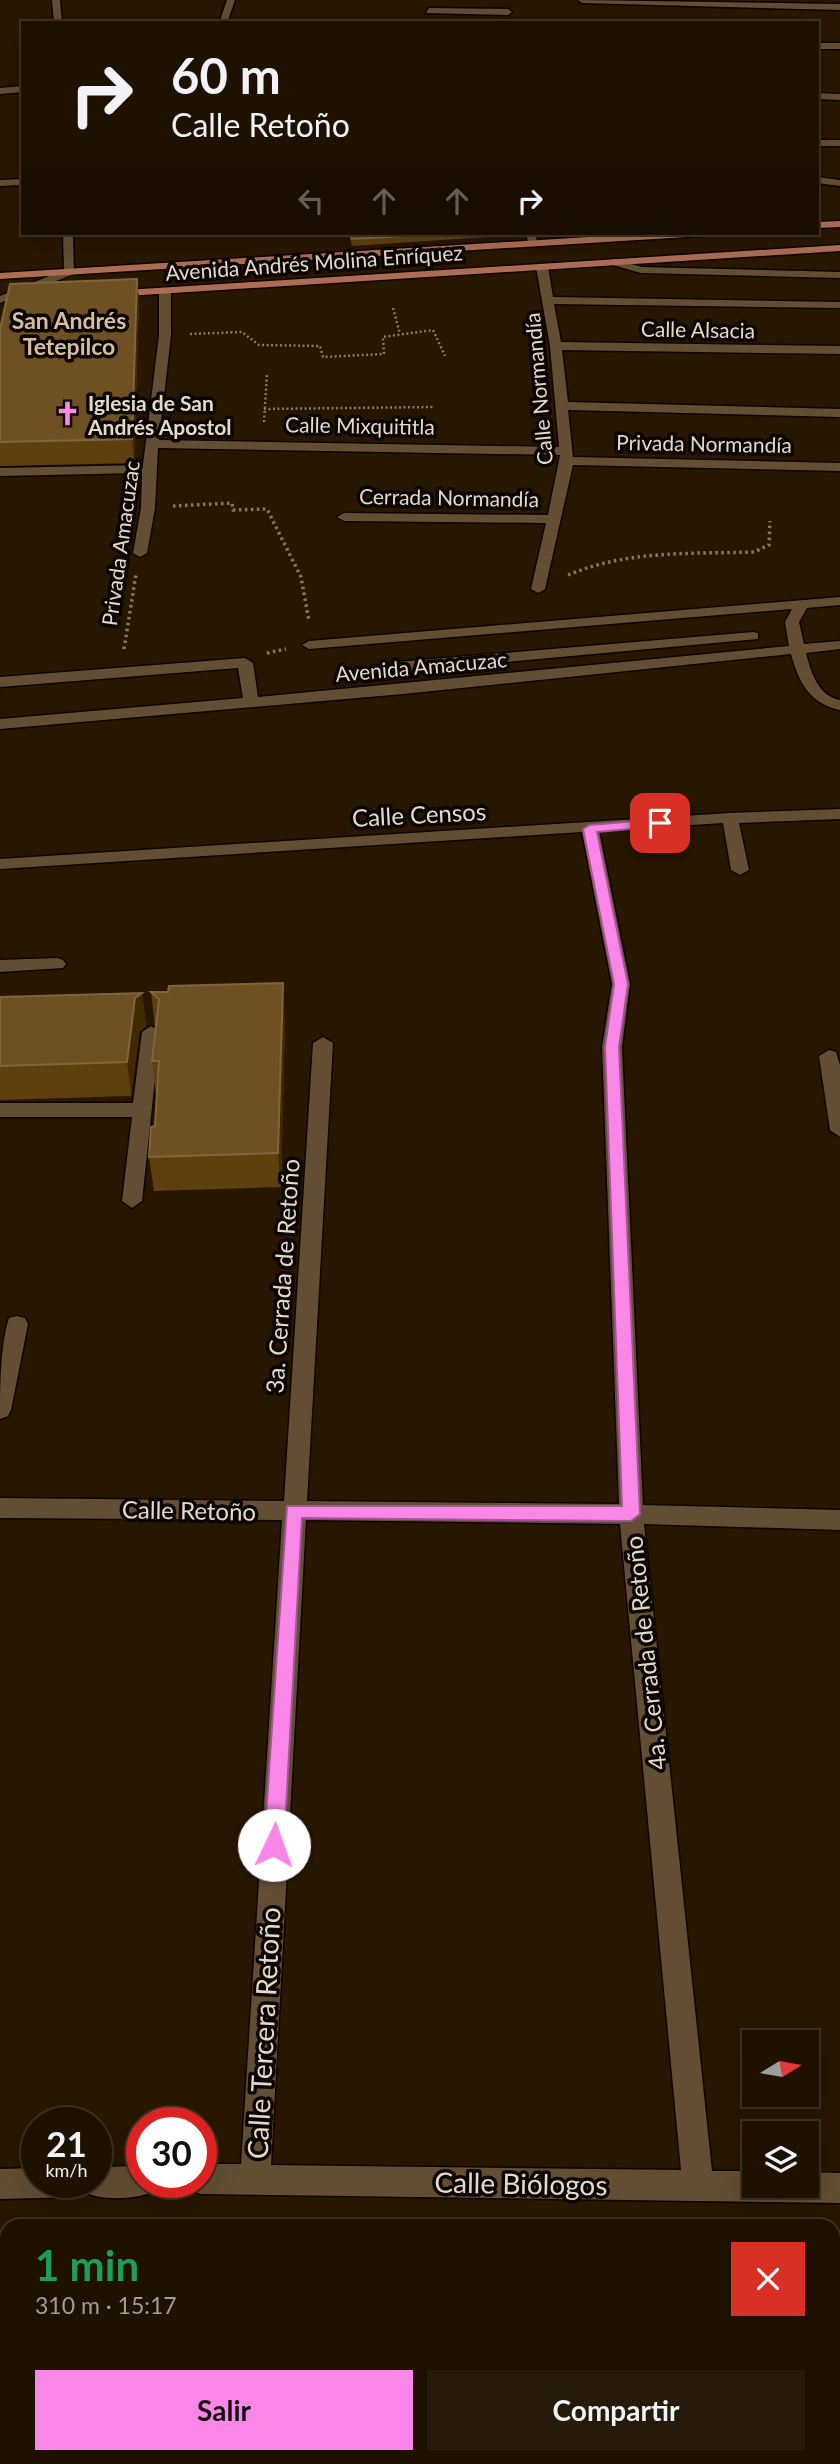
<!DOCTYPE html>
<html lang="es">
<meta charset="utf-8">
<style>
body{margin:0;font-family:Lato,sans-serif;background:#261a0a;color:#f1f3f6;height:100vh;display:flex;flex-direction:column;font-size:26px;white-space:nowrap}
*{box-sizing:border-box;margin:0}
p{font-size:23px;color:#a19d99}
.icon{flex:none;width:38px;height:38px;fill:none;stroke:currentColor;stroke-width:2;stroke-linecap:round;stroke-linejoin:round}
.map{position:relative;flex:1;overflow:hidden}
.side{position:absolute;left:0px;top:2219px;width:840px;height:245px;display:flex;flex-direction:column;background:#1e1100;border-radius:21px 21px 0 0;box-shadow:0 7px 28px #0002,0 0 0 2px #3c3122}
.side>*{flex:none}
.banner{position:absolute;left:21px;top:21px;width:798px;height:214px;border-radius:0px;box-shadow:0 7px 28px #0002,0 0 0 2px #3c3122;background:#1e1100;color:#f1f3f6;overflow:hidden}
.needle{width:46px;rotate:79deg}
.tools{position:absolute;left:742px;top:2030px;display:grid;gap:14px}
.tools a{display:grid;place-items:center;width:77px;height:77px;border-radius:0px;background:#1e1100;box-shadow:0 7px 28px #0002,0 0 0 2px #3c3122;font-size:35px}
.speed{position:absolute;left:21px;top:2107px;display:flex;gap:14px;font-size:35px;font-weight:700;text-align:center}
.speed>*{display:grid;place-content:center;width:91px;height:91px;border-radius:50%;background:#1e1100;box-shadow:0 7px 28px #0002,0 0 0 2px #3c3122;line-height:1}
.speed small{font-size:18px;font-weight:400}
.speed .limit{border:10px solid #d22;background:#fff;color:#111}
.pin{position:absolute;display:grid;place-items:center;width:60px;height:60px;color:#fff;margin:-30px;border-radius:14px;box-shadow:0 4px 10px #0006}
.me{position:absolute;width:77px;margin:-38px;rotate:3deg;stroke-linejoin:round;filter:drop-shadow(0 0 5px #0008)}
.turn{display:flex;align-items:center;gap:24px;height:147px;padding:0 35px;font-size:32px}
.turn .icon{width:91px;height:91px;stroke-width:2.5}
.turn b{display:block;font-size:49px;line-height:60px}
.lanes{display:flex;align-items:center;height:66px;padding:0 35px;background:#0003;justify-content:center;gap:35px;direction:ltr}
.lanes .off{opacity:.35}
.round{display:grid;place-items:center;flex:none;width:74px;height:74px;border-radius:0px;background:#261a0a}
.summary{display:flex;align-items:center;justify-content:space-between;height:119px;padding:0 35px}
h1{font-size:42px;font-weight:700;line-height:52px;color:#1e9e55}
.button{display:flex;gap:14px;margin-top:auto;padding:14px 35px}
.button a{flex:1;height:80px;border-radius:0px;background:#fa87e8;color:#111;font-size:28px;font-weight:700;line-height:80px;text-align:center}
.button a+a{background:#261a0a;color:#f1f3f6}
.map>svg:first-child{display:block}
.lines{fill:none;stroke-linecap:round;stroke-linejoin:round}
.minor-casing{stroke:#100300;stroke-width:3}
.major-casing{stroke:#100300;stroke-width:3}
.path-far1{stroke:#877865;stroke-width:2.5;stroke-dasharray:2 2.5;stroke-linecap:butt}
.path{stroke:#877865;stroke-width:3.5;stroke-dasharray:2.5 3.5;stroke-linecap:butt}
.minor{fill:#624e33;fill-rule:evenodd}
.major{fill:#ad6d55;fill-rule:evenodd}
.wall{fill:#5e400e}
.shaded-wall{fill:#422900}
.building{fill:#6d5122;stroke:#80663d;stroke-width:2}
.route{fill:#fa87e8;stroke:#a25897;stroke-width:2}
.labels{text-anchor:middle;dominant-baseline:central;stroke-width:7;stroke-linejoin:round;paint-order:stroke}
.far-street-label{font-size:21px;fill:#e5d9ca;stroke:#0b0500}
.far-poi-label{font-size:21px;font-weight:bold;fill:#e5d9ca;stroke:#0b0500;text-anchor:start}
.far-quarter-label{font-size:23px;font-weight:bold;fill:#d6bfa1;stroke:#0b0500}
.street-label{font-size:24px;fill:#e5d9ca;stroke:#0b0500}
.near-street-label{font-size:28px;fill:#e5d9ca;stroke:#0b0500}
</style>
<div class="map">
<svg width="840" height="2464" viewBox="0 0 840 2464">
<rect width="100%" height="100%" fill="#281700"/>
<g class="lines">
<defs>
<path id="minor" d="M52 0H60L62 23H54Z
M227 0H235L227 23H219Z
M578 0 840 4V10L582 3Z
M429 8 508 9 512 12 508 15 426 13Z
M817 43H840V49H817Z
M23 86V92L0 94V88Z
M817 93 840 94V100L817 99Z
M817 140H840V146H817Z
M817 177 840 180V186L817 183Z
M23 179V185L0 186V180Z
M63 233H73L74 274 0 303V296L64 270Z
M526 233H536L537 246H529Z
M613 259 642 267 840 272V278L641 273 609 264 607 262Z
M542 264 548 267 553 297 840 302V308L554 304 561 342 840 346V354L562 350 568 402 840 409V417L568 410 573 457 840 463V471L573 465 545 589 538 593 531 589 546 523 344 521 337 517 344 513 548 515 560 455 158 448 155 508 147 553 140 557 133 553 141 508 142 473 0 476V468L143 465 159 335V291L165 288 171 291V335L159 440 559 447 550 346 536 267Z
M840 597V605L807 608 799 622 804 644 840 641V649L806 653C811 672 818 696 840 700V710C810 704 799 683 791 654L403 694 0 729V719L243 698 238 668 0 687V677L245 658 253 663 258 697 789 646 785 622 792 609 309 649 302 645 309 641Z
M753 632 758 633V639L397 672 389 667 397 662Z
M840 809V819L739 823 749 870 740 875 731 870 723 823 599 831 630 984 622 1047 643 1505 840 1510V1530L644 1524 712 2171H754V2186H807V2172L840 2173V2203L201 2194 190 2190 187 2182H201V2164H241L282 1520 0 1518V1498L284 1501 313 1043 323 1037 333 1043 307 1501 619 1504 602 1047 612 984 582 832 0 869V859L730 813ZM306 1520 620 1524 681 2170 271 2165Z
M57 958 63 960 66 964 63 968 0 972V960Z
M151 1026 160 1032 142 1201 132 1208 122 1201 132 1117H0V1103H133L142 1032Z
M829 1050 836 1052 840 1065V1137L830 1130 819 1056Z
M17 1316 25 1318 28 1324 11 1410 8 1416 0 1419C0 1388 0 1346 9 1318Z
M142 2166V2182H157L153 2192C135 2199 105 2201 86 2193L77 2197 0 2199V2169L37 2168V2182H96V2167Z"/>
<path id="major" d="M840 221V227L817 228V222Z
M654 233H708L703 236 0 279V273Z
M840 245V251L110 297 104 294 110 291Z"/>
</defs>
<!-- minor casing -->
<use href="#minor" class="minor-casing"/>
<!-- major casing -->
<use href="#major" class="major-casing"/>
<!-- path-far1 -->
<path class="path-far1" d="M393 308 400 334
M190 334 242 332 259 345 320 346 323 357 384 354 383 337 433 330 445 356
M264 409 433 407
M264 422 267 373"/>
<!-- path -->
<path class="path" d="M173 506 232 503 233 510 267 509 301 577 309 621
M568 575C628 550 690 554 754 552L769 545 770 521
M124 649 136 574
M267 653 286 649"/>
<!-- minor -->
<use href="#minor" class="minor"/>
<!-- major -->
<use href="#major" class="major"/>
</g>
<!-- wall -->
<path class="wall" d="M349 233H518V235L352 246Z
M137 279 139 301 134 463 0 466V329Z
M151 992 285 1016 281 1187 154 1191 149 1157 155 1126 157 1095H156L152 1061 155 1026Z
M142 993 146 1026 139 1032 131 1096 0 1100V997Z"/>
<!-- shaded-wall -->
<path class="shaded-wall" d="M137 279 139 301 134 463 132 439Z
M283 983 285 1016 281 1187 278 1153Z
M142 993 146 1026 139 1032 131 1096 127 1062 135 998Z"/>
<!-- building -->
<path class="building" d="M350 233H455L352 239Z
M137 279 132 439 0 442V329L10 284Z
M283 983 278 1153 149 1157 151 1127 155 1126 159 1061H152L159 999 151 992H168L169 986Z
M142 993 135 998 127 1062 0 1066V997Z"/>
<!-- route -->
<path class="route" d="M660 819 666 823 664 826 597 832 628 984 619 1047 640 1514 631 1521 302 1518 284 1845 281 1851 274 1854 267 1851 264 1845 287 1506H622L605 1047 614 984 583 829 590 825Z"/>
<!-- icons -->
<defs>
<symbol id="church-bare" viewBox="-9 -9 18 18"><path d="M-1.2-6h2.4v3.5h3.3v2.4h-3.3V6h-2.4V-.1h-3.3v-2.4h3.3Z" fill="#fa87e8" stroke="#0b0500" stroke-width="2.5" paint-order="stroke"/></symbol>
</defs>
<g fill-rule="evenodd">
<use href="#church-bare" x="50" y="396" width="35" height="35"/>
</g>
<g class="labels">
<!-- far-street labels -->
<g class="far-street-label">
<text transform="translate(314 262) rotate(-4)">Avenida Andrés Molina Enríquez</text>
<text transform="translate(698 329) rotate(1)">Calle Alsacia</text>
<text transform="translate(538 389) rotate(-95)">Calle Normandía</text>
<text transform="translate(360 425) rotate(1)">Calle Mixquititla</text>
<text transform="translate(704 443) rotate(1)">Privada Normandía</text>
<text transform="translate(449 497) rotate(1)">Cerrada Normandía</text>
<text transform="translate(120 543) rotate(-82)">Privada Amacuzac</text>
<text transform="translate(421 666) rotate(-5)">Avenida Amacuzac</text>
</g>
<!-- far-poi labels -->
<g class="far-poi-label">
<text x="88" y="402">Iglesia de San<tspan x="88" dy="24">Andrés Apostol</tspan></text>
</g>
<!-- far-quarter labels -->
<g class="far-quarter-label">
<text x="69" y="320">San Andrés<tspan x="69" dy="26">Tetepilco</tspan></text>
</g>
<!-- street labels -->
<g class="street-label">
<text transform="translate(419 814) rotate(-3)">Calle Censos</text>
<text transform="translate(282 1276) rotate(-86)">3a. Cerrada de Retoño</text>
<text transform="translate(189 1510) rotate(1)">Calle Retoño</text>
<text transform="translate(645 1653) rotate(-96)">4a. Cerrada de Retoño</text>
</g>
<!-- near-street labels -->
<g class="near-street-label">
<text transform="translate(263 2033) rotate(-87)">Calle Tercera Retoño</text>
<text transform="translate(521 2183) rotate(1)">Calle Biólogos</text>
</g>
</g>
</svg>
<div class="tools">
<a><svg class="needle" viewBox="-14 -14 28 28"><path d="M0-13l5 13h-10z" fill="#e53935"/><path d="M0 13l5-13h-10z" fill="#a19d99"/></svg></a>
<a><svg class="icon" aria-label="layers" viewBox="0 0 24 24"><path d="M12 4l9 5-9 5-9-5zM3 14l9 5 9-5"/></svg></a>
</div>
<div class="speed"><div>21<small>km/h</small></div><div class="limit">30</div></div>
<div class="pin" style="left:660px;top:823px;background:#d93025"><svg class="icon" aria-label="arrive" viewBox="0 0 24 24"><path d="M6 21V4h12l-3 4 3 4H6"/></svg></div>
<svg class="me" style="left:274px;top:1845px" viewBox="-20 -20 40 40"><circle r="19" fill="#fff"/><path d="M0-13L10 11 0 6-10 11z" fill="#fa87e8"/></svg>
<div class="banner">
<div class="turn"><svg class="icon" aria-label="right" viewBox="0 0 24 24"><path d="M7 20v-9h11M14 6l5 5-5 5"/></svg><div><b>60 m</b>Calle Retoño</div></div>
<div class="lanes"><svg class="icon off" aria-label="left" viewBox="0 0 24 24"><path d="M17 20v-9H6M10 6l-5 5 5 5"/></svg><svg class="icon off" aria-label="ahead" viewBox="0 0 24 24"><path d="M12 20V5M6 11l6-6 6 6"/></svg><svg class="icon off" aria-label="ahead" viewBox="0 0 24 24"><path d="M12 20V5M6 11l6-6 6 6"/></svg><svg class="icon" aria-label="right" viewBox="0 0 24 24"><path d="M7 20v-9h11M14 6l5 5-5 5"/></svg></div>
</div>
<section class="side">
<div class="summary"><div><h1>1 min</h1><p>310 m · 15:17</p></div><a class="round" style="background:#d93025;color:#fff"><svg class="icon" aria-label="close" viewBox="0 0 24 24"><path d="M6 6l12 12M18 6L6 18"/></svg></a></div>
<div class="button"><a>Salir</a><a>Compartir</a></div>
</section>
</div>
